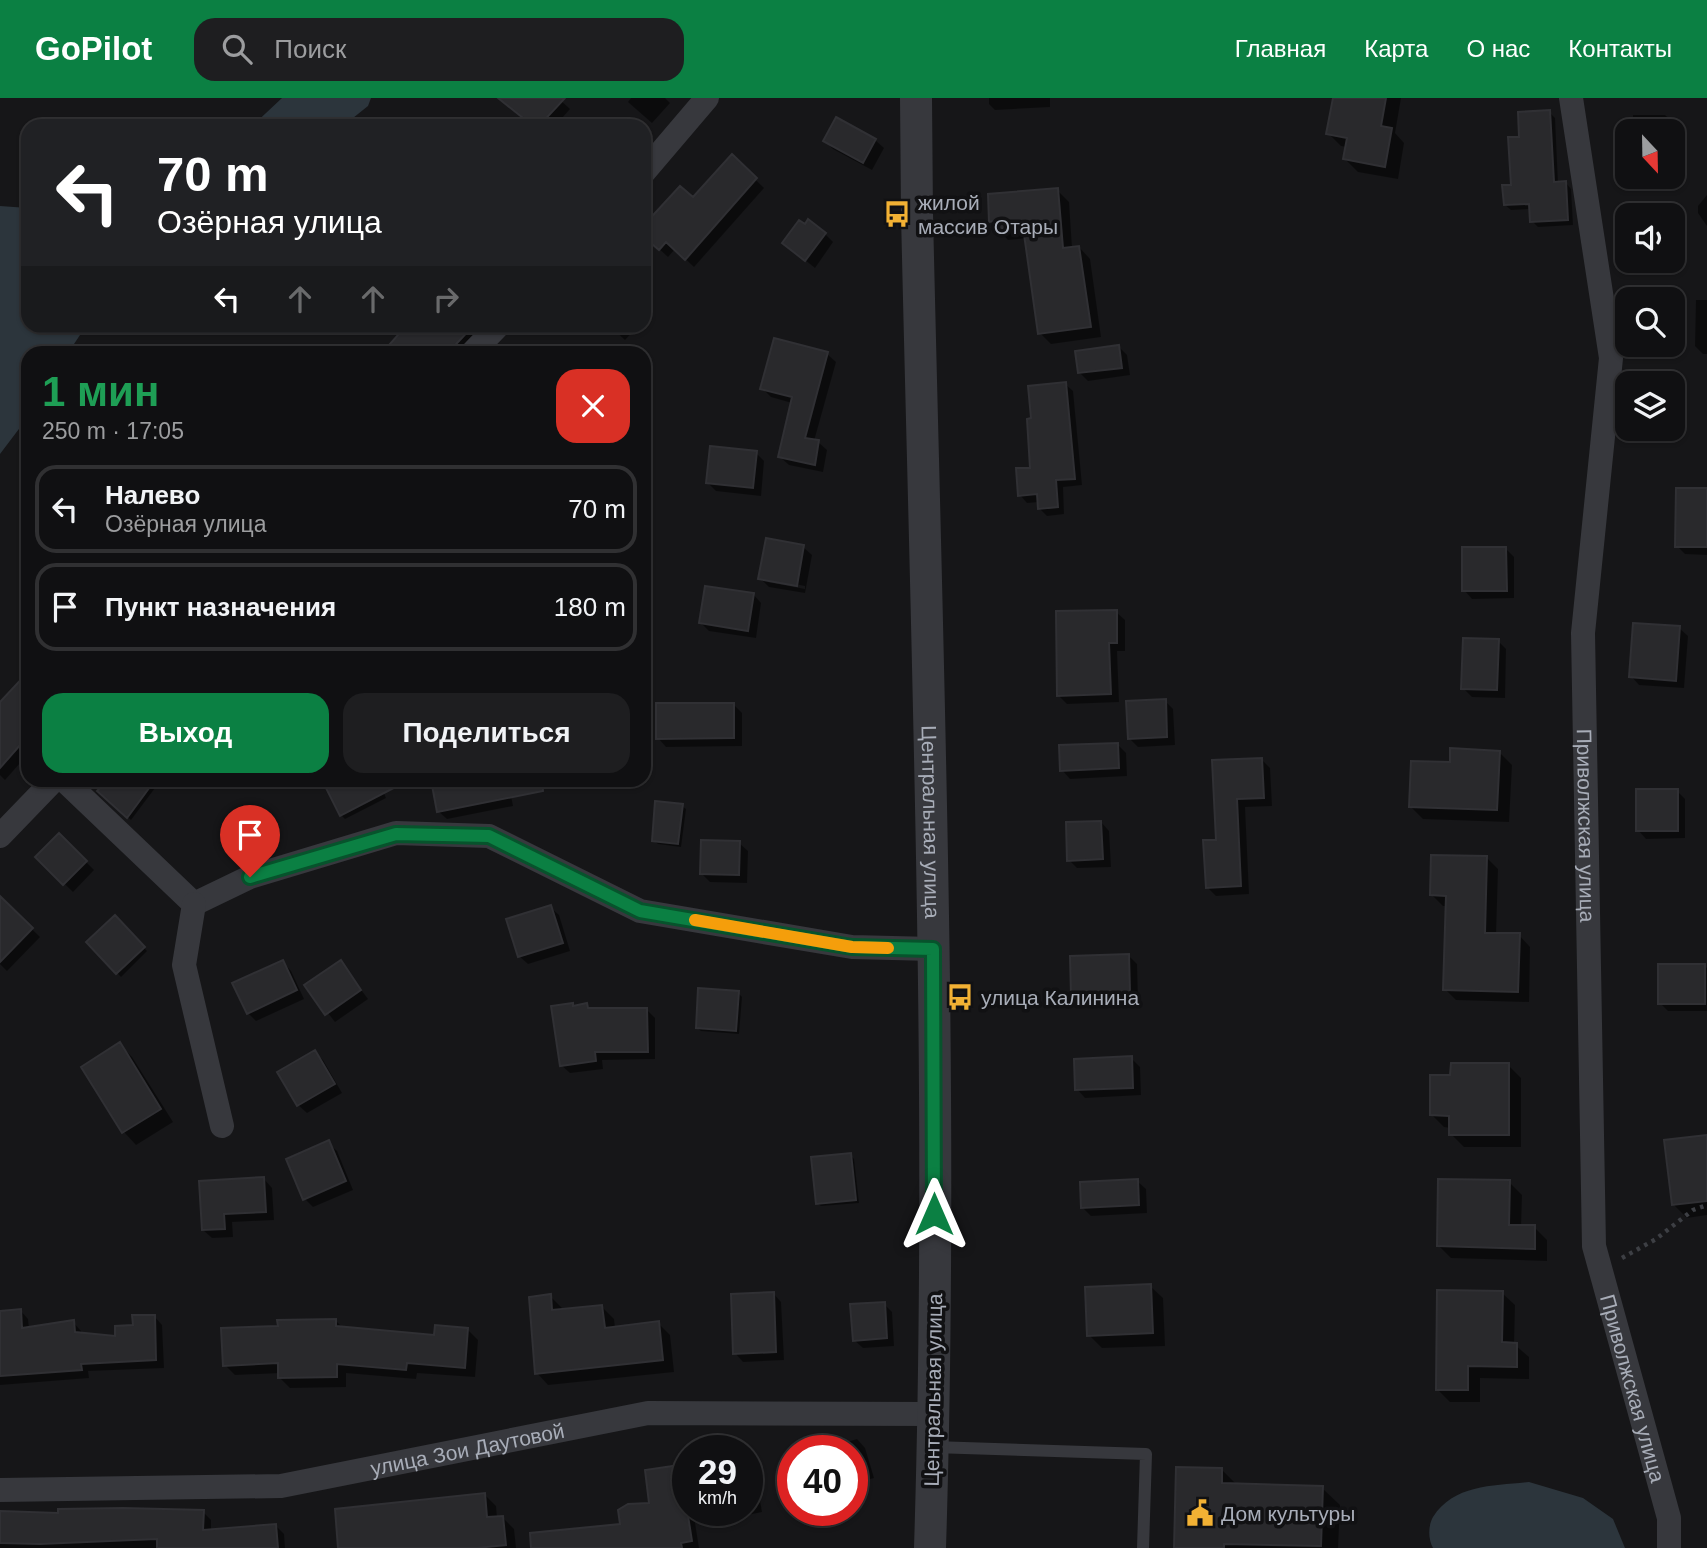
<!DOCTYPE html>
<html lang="ru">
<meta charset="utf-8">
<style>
body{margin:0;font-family:Arial,sans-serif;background:#1e1e20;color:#f1f3f6;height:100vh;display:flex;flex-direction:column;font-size:26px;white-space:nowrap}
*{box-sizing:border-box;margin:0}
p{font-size:23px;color:#9c9d9f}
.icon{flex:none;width:38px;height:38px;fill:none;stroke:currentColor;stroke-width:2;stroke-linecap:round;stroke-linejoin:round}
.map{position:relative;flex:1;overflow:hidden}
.sheet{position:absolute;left:21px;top:248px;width:630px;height:441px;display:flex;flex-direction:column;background:#101012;border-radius:21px;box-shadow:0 2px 5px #0004,0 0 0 2px #303032}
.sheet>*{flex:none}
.top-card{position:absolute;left:21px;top:21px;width:630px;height:214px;border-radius:21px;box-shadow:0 2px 5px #0004,0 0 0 2px #303032;background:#202124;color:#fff;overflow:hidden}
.needle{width:46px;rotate:158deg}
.fabs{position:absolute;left:1615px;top:21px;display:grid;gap:14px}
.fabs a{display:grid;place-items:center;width:70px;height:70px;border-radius:14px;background:#101012;box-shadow:0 2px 5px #0004,0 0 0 2px #303032;font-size:35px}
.speed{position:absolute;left:672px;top:1337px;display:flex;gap:14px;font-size:35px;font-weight:700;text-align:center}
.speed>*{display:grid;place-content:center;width:91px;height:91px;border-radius:50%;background:#101012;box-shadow:0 2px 5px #0004,0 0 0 2px #303032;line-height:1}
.speed small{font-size:18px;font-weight:400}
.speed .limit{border:10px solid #d22;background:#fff;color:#111}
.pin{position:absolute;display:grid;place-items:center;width:60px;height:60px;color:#fff;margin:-72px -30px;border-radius:50% 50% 50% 0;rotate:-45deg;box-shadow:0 0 7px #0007}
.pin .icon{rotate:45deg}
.me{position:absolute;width:77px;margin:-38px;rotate:0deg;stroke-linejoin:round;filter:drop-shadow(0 0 5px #0008)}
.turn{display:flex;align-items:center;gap:24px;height:147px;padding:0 21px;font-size:32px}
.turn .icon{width:91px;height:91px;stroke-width:2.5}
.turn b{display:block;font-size:49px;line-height:60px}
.lanes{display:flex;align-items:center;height:66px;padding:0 21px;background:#0003;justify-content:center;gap:35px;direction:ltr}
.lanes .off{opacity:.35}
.round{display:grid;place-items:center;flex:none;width:74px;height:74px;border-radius:21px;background:#1e1e20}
.overview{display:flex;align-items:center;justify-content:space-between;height:119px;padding:0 21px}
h1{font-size:42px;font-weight:600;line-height:52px;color:#1e9e55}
.primary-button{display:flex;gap:14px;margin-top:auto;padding:14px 21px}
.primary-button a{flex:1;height:80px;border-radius:21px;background:#0b8043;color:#fff;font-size:28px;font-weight:600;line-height:80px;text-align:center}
.primary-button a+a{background:#1e1e20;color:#f1f3f6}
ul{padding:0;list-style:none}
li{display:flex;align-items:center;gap:21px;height:88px;margin:0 14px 10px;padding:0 7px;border:4px solid #303032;border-radius:21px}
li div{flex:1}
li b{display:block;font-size:26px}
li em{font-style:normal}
header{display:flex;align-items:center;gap:42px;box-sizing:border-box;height:98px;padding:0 35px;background:#0b8043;color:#fff}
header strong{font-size:33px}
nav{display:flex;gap:38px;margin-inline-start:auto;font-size:24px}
.search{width:490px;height:63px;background:#1e1e20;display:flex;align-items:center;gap:18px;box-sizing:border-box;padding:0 24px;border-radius:21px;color:#9c9d9f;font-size:26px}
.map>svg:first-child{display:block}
.water{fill:#2c353c}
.shadow{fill:#0007;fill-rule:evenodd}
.building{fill:#29292c;stroke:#303034;stroke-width:2}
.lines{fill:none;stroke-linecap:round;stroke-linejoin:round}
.path{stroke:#3d3f44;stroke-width:4.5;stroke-dasharray:3.5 5;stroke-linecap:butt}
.service{stroke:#37383d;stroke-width:12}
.minor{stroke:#37383d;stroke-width:24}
.tertiary{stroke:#37383d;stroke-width:32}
.route-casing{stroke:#07532c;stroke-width:18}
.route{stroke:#0b8043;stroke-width:12}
.slow{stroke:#f59e0b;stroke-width:12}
.labels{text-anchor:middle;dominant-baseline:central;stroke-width:7;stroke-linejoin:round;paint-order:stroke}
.poi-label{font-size:21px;fill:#a8adb8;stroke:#111113;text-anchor:start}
.street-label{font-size:21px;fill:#a8adb8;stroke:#111113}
</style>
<header>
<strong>GoPilot</strong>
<div class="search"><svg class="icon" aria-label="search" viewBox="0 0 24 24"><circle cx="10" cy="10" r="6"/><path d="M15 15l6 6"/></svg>Поиск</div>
<nav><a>Главная</a><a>Карта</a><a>О нас</a><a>Контакты</a></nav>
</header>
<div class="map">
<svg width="1707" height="1450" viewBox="0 0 1707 1450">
<rect width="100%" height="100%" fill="#161618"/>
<!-- water -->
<path class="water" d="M282 0H371L368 8 343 28H252Z
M0 108 28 110V228H86L68 255 28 256V319L0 356Z
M1529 1384 1583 1400 1613 1421 1625 1450H1433C1428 1441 1428 1428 1433 1419 1454 1386 1494 1388 1529 1384Z"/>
<!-- shadow -->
<path class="shadow" d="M511 0H558L570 11 555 28H531L506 6Z
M631 0H665L670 5 652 25 628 4Z
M989 0H1050V9L995 12 989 6Z
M1334 0H1401L1395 35 1404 45 1398 81 1358 74 1345 61 1347 49 1341 48 1328 35Z
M1549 14 1555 20 1558 86 1566 85 1571 91 1573 127 1538 129 1532 123 1531 111 1511 112 1505 107 1513 88 1521 40Z
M1633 17H1665L1674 25V62L1673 33H1633Z
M875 42 884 50 872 72 833 51 825 43Z
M732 59 764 90 694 169 675 151 668 159 644 137V130L693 101Z
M1057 92 1069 104 1072 150 1079 149 1090 161 1101 239 1051 246 1040 235 1027 140 1008 142 991 123Z
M1707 97V128L1698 115V108Z
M825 136 833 144 815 170 784 145Z
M1696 202H1707V256H1703L1695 248Z
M644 208 650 215 644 221Z
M409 228H486L461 256H383Z
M610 228H638L625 242Z
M1119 249 1127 257 1130 277 1088 283 1080 275Z
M827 256 836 264 814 343 818 344 827 352 823 374 789 367 780 359 792 305 771 299 762 290Z
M1065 286 1073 293 1082 387 1063 389 1064 416 1047 418 1039 410V404L1027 405 1020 397 1032 371V322Z
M756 355 764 363 761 398 716 393 708 385Z
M1707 392V457L1685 456 1677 448Z
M803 449 812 457 805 495 769 489 760 480ZM768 481 805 488V491L768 484Z
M1506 451 1514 459V500L1472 501 1464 492Z
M753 496 761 505 756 540 709 533 701 525Z
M1116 514 1125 522V553H1117L1119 604 1067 606 1059 598Z
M1679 530 1688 538 1684 590 1639 587 1631 578Z
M1498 543 1506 551 1505 600 1472 599 1463 590Z
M28 577V656L5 682 0 677V606Z
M1165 603 1173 611 1175 647 1138 649 1129 640Z
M734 607 742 615V648L666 649 658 640Z
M1118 647 1126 655 1127 678 1070 681 1062 672Z
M1499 654 1512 667 1509 724 1423 721 1410 708Z
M1262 662 1270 670 1272 708 1245 709 1249 796 1216 798 1207 789 1217 744 1214 664Z
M108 682H161L131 722 99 693Z
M378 682 386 700 345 721 341 717Z
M508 682 513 708 447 721 438 713Z
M1677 693 1685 701V740L1646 741 1638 732Z
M682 708 686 711 681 749 658 746 654 743Z
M1101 724 1109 733 1111 769 1077 770 1069 762Z
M59 737 94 772 73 794 37 759Z
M739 745 748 753 747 785 710 784 702 776Z
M1487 760 1498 771 1496 837H1519L1530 849 1529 904 1456 902 1445 891 1448 808H1443L1432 797Z
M0 800 40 839 7 873 0 866Z
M550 809 559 817 570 853 528 866 519 858Z
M114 819 147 853 121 879 88 844Z
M1128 857 1137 866 1138 902 1081 905 1073 896Z
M283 864 291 873 304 901 256 923 248 915Z
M341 865 368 901 335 924 307 888Z
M1704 867 1707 870V913H1668L1660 905Z
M738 895 742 899 739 936 701 933 697 930Z
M572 906 575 909 587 907 591 912 646 911 655 920V961L602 962 603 971 570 975 561 967Z
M120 947 132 959 173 1024 136 1047 124 1034 86 974Z
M314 954 323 962 342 995 307 1015 298 1007Z
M1131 960 1140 969 1141 997 1085 1000 1077 991Z
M1508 967 1521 980V1049H1464L1451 1036V1030L1444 1029 1432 1017 1452 979Z
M1707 1038V1117L1687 1120 1674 1107Z
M328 1045 337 1053 353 1092 313 1109 305 1101Z
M850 1057 854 1061 859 1105 821 1108 817 1105Z
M264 1081 272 1090 274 1122 232 1124 233 1139 212 1140 203 1132Z
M1137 1083 1146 1091 1147 1115 1091 1118 1082 1109Z
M1509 1084 1522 1097 1521 1129H1534L1547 1142V1163L1451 1160 1438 1147Z
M1150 1188 1163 1200 1165 1248 1102 1250 1089 1237Z
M773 1195 781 1204 784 1262 743 1264 735 1255Z
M1502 1195 1515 1207 1514 1246 1529 1259V1281L1480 1280V1304H1450L1437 1291Z
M550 1198 562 1210V1213L602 1209 614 1221 615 1230 658 1225 670 1237 674 1274 548 1287 537 1275Z
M884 1206 892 1214 894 1248 863 1250 854 1242Z
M20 1212 28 1221 29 1231 73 1224 81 1233 82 1237 117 1240 154 1218 162 1227 164 1270 88 1273 89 1280 0 1287V1214Z
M335 1222 343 1230 436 1239 467 1231 478 1242 475 1279 417 1275 416 1281 346 1275V1289L290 1290 280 1280V1275L235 1277 225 1267 279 1229Z
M857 1341 865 1350 874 1380 852 1386V1353H818Z
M747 1363 754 1369 762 1414 742 1418 737 1412H747Z
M680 1369 688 1377V1412H693L699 1450H541L622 1427 651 1406Z
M1221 1371 1237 1387 1322 1390 1340 1407 1338 1450H1176Z
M484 1396 496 1408 497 1420 502 1419 514 1431 516 1450H341Z
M203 1414 211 1422V1433L276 1428 284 1436 285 1450H0V1416Z"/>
<!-- building -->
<path class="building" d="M498 0H565L540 27 535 23 528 24Z
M1333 0H1386L1381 28 1392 30 1385 69 1343 61 1347 40 1326 36Z
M1550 12 1554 84 1566 83 1568 122 1530 124 1529 106 1504 107 1502 87H1511L1508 39H1519L1518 14Z
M836 19 876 41 863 65 823 43Z
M732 56 757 80 685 162 666 144 659 152 644 139V127L680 88 693 99Z
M1058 90 1063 150 1079 148 1091 229 1038 236 1023 129 995 131 994 123 989 124 988 96Z
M808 121 826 135 805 163 782 145 799 122 805 126Z
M406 228H473L447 256H381Z
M774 240 828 254 805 340 819 342 815 367 778 359 792 299 760 291Z
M1119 247 1122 270 1078 275 1075 253Z
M1066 284 1075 381 1056 382 1058 409 1038 411 1037 396 1018 398 1016 370H1030L1027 321 1031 320 1028 288Z
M710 348 757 353 753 390 706 385Z
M1676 390H1707V449H1675Z
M766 440 804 447 797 488 758 481Z
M1462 449H1506L1507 493H1462Z
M705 488 754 495 748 533 699 525Z
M1117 512V545H1109L1111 596 1057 598 1056 513Z
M1633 525 1680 528 1676 583 1629 579Z
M1463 540 1499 541 1497 592 1461 591Z
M28 574V638L0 670V604Z
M1166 601 1167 639 1128 641 1126 603Z
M656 605H734V640L656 641Z
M1118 645 1119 670 1060 673 1059 647Z
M1450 650 1500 653 1497 712 1409 709 1411 663 1450 664Z
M1262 660 1264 700 1237 701 1241 788 1206 790 1203 742H1216L1212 662Z
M106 682H155L127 720 97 693Z
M322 682H409L340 718Z
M431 682H542L543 693 437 714Z
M1636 691H1678V733H1636Z
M655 703 683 706 678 746 652 743Z
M1101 723 1103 761 1067 763 1066 724Z
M59 735 87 763 63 787 35 759Z
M701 742 740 743 739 777 700 776Z
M1431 757 1487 758 1485 835H1520L1518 894 1443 892 1446 798 1430 797Z
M0 798 33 830 0 864Z
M551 807 563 845 518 859 506 821Z
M115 817 145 849 116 876 86 844Z
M1129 856 1130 894 1071 897 1070 858Z
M283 862 297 892 247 916 232 885Z
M341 862 361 892 325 917 304 887Z
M1658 866H1705V906H1658Z
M698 890 739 893 736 933 696 930Z
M573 905V908L587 905 588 910H647L648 954H595L596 963 560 968 551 908Z
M120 944 161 1011 122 1035 81 969Z
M315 952 335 986 297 1008 277 974Z
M1132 958 1133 990 1075 992 1074 961Z
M1451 965H1509V1037H1449V1018L1430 1017V977H1450Z
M1707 1037V1103L1672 1107 1664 1042Z
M329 1042 346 1083 303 1102 286 1061Z
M851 1055 856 1102 816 1106 811 1059Z
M264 1079 266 1114 224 1116 225 1131 202 1132 199 1083Z
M1138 1081 1139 1107 1081 1110 1080 1084Z
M1438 1081 1510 1082 1509 1127H1535V1151L1437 1148Z
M1151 1186 1153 1235 1087 1238 1085 1189Z
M1437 1192 1503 1193 1502 1244 1517 1245V1269L1468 1268V1292H1436Z
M774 1194 776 1254 733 1256 731 1196Z
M551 1196 552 1212 602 1207 605 1230 659 1223 663 1262 535 1276 529 1199Z
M885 1204 887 1240 853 1243 850 1206Z
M21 1211 22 1230 74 1222 75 1234 115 1238V1228L133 1227 132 1217H155L156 1262 81 1266 82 1272 0 1278V1213Z
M336 1221V1228L434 1237 435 1227 468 1230 465 1270 407 1265 406 1272 337 1266V1279L278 1280V1265L223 1268 221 1230 278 1228 277 1222Z
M680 1367 692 1443 681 1445 682 1450H531L530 1435 620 1426 618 1412 628 1406 649 1405 645 1372Z
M1176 1369 1222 1370V1385L1323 1388 1321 1448 1224 1446V1450H1174Z
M485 1395 487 1419 503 1418 506 1447 477 1450H338L335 1411Z
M123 1410 204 1412 203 1432 276 1426 278 1450H157V1441L40 1446 0 1445V1413L58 1415V1411Z"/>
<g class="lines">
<!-- path -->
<path class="path" d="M1622 1160 1656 1141 1693 1112 1707 1107"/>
<!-- service -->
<path class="service" d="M933 1349 1146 1356 1143 1450"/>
<!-- minor -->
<g class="minor">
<path id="s1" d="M1571 0 1611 260 1583 535 1594 1148 1669 1420V1450"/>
<path d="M644 74 707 0"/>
<path d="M471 256 498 228"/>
<path d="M64 682 194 806 250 779 396 735 489 738 640 813 852 849 933 851"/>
<path d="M0 738 54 682"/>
<path d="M194 806 184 867 222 1028"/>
<path id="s2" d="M0 1392 281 1388 648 1315 934 1316"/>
</g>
<!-- tertiary -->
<path class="tertiary" id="s3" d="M916 0 917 116C927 560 944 1005 930 1450"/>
</g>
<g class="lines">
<defs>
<path id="route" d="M250 779 396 736 489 738 640 813 852 849 933 851 934 1116"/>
</defs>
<!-- route casing -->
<use href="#route" class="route-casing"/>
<!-- route -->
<use href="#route" class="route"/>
<!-- slow -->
<path class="slow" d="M695 822 852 849 888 850"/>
</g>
<!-- icons -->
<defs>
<symbol id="bus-bare" viewBox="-9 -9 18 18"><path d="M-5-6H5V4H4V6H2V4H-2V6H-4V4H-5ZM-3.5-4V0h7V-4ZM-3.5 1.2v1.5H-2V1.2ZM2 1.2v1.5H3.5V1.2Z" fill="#f2b134" stroke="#111113" stroke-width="2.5" paint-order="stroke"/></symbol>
<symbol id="civic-bare" viewBox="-9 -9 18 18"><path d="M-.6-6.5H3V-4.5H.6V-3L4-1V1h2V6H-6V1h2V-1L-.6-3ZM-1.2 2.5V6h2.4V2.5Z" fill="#f2b134" stroke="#111113" stroke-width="2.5" paint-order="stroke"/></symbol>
</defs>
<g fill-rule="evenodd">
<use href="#bus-bare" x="878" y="97" width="38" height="38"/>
<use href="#bus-bare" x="941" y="880" width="38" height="38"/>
<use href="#civic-bare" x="1181" y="1396" width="38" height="38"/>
</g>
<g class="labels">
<!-- poi labels -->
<g class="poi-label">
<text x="918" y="104">жилой<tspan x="918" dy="24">массив Отары</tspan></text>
<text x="981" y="899">улица Калинина</text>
<text x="1221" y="1415">Дом культуры</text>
</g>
<!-- street labels -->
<g class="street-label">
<text stroke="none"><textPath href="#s3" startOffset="724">Центральная улица</textPath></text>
<text stroke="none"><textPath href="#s1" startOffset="732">Приволжская улица</textPath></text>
<text stroke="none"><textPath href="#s1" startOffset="1300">Приволжская улица</textPath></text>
<text transform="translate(933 1292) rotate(-89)">Центральная улица</text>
<text stroke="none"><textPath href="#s2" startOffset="471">улица Зои Даутовой</textPath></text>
</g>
</g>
</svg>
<div class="fabs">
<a><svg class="needle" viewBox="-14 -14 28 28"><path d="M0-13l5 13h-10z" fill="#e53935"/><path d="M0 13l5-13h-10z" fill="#9c9d9f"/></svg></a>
<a><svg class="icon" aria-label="sound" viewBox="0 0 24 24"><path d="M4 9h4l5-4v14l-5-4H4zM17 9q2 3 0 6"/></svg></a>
<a><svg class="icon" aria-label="search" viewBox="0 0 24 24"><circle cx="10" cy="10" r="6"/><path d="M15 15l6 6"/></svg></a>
<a><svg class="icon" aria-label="layers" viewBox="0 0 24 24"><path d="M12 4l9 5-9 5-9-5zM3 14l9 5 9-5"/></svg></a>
</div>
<div class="speed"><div>29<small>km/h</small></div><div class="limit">40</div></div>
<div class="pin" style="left:250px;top:779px;background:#d93025"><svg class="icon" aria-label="arrive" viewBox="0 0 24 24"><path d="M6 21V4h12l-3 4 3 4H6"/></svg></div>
<svg class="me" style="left:934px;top:1116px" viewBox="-20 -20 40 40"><path d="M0-17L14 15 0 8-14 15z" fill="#0b8043" stroke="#fff" stroke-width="4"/></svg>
<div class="top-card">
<div class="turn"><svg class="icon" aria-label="left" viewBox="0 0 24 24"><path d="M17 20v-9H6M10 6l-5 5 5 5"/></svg><div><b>70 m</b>Озёрная улица</div></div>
<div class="lanes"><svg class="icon" aria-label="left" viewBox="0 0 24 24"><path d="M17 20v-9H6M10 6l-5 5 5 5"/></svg><svg class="icon off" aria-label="ahead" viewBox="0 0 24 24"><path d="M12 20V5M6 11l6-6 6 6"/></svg><svg class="icon off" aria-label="ahead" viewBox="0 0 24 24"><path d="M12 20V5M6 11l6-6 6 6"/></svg><svg class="icon off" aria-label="right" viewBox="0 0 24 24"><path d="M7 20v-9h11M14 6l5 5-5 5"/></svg></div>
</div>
<section class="sheet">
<div class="overview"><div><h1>1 мин</h1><p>250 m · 17:05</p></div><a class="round" style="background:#d93025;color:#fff"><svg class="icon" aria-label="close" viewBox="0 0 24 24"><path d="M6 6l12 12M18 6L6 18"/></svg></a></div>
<ul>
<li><svg class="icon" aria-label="left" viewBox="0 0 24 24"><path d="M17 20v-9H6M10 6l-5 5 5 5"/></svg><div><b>Налево</b><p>Озёрная улица</p></div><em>70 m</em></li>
<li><svg class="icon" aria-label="arrive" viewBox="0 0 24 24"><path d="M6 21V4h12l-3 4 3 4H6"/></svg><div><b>Пункт назначения</b></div><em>180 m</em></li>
</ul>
<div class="primary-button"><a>Выход</a><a>Поделиться</a></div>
</section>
</div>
